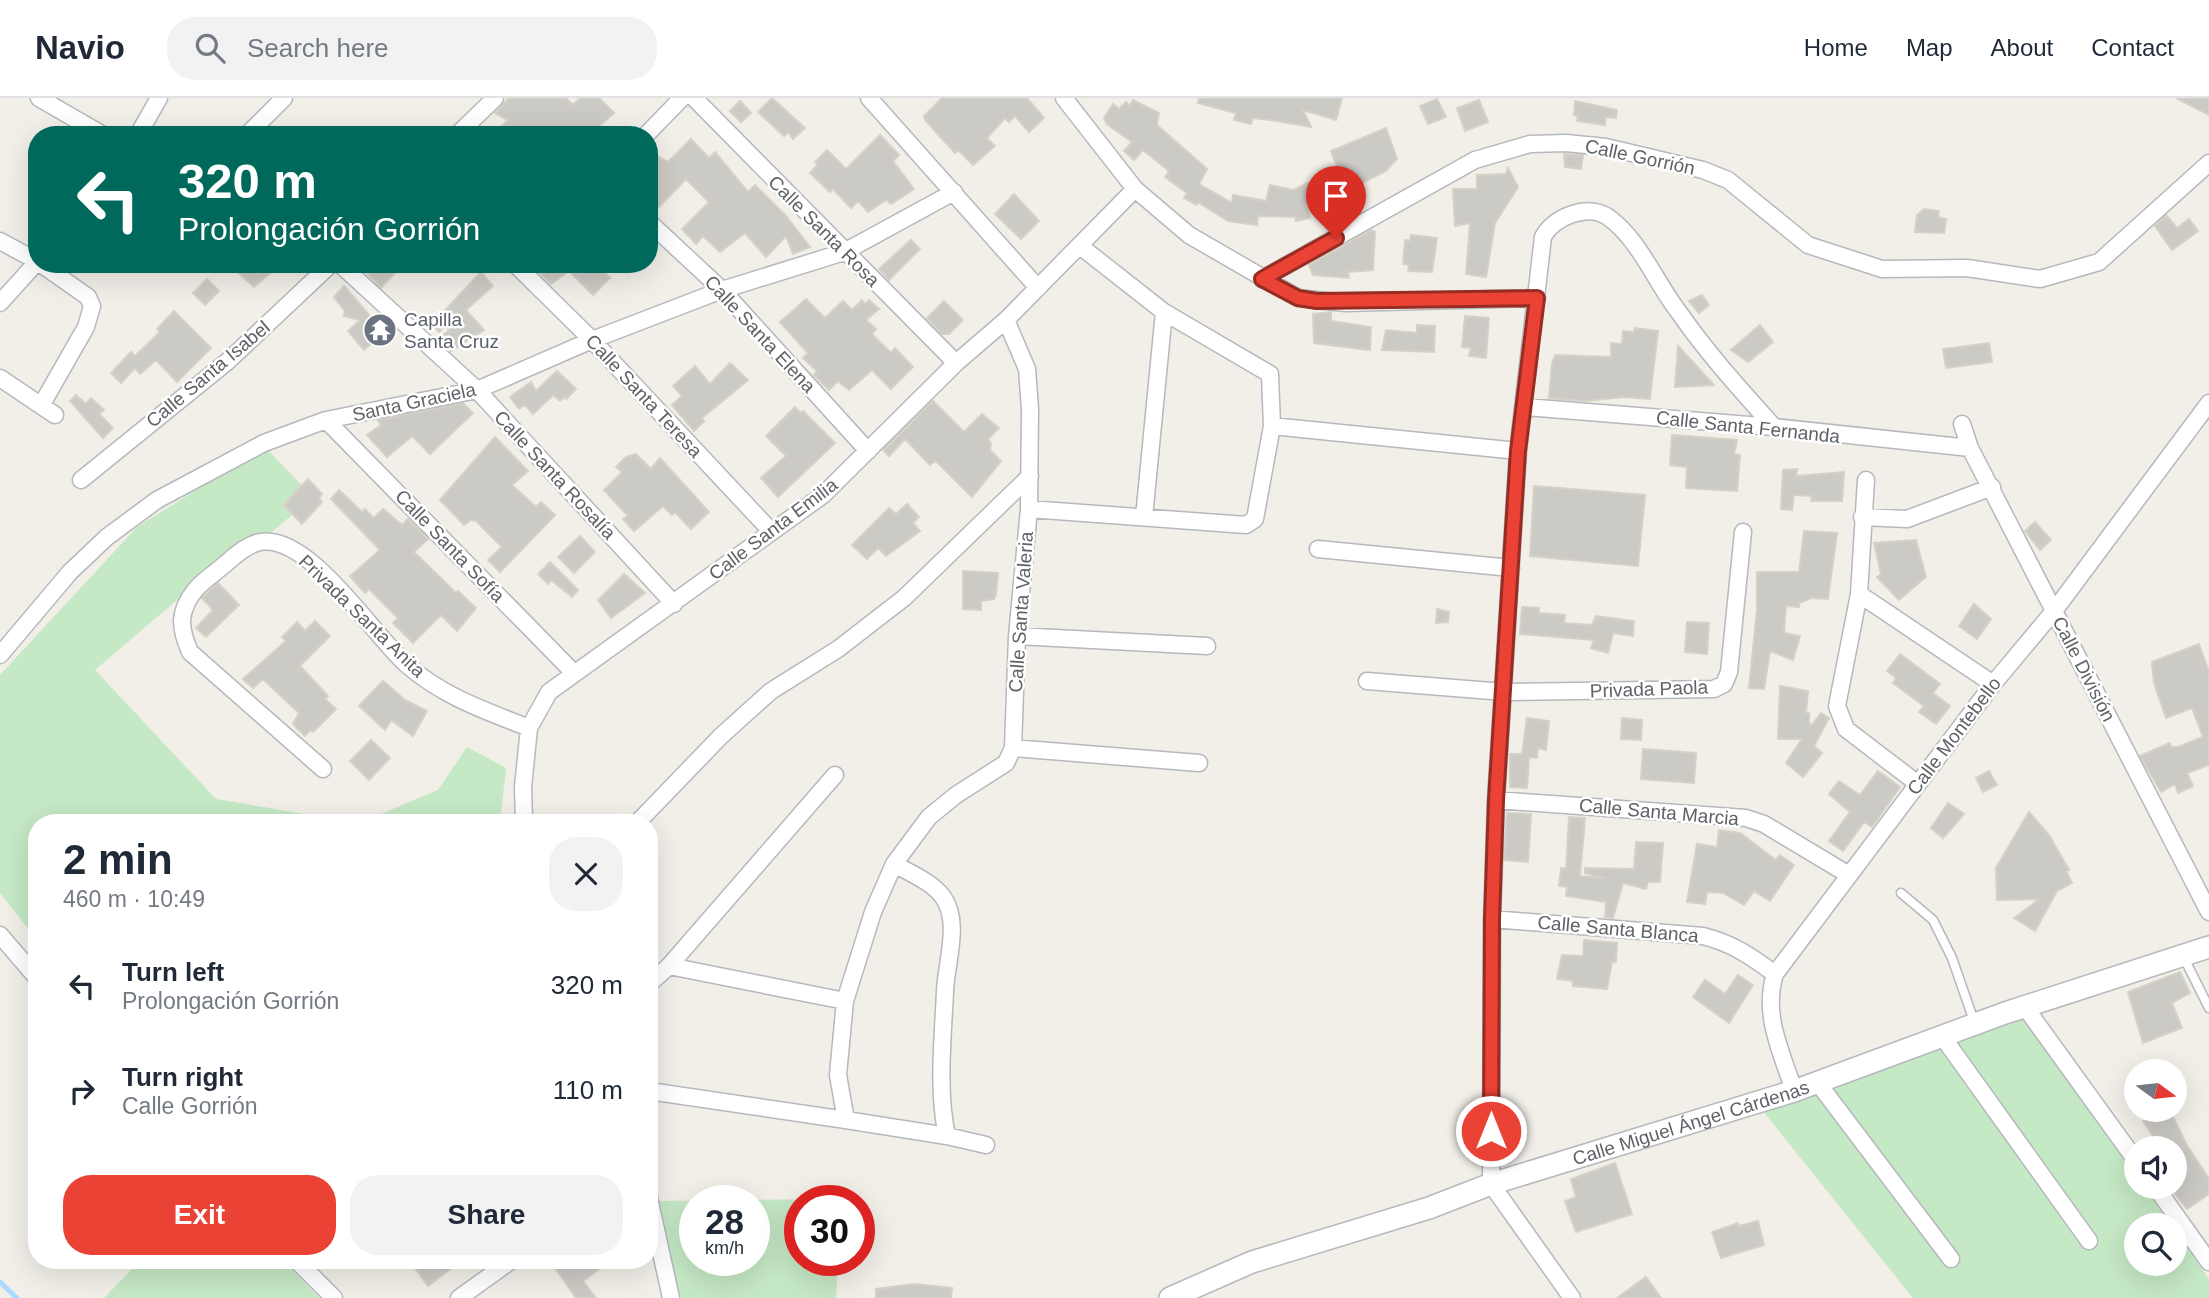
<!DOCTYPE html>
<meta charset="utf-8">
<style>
body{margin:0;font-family:Arial,sans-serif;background:#f2f2f3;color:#1f2937;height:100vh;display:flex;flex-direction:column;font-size:26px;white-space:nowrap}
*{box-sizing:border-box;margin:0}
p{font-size:23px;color:#747a83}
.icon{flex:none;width:38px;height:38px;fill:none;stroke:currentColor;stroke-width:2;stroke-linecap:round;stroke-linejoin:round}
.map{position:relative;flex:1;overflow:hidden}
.drawer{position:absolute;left:28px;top:716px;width:630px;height:455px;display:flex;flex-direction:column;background:#fff;border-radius:28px;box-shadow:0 7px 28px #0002}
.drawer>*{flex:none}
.hud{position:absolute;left:28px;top:28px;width:630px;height:147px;border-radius:28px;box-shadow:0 7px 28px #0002;background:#00695c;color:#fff;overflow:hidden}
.needle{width:46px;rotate:105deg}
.tools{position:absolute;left:2124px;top:961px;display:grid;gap:14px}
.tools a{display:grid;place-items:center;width:63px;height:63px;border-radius:50%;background:#fff;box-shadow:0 7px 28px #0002;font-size:35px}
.speed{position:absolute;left:679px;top:1087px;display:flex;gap:14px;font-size:35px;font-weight:700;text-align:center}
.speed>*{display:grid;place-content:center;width:91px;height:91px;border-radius:50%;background:#fff;box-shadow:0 7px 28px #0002;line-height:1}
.speed small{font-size:18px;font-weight:400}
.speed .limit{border:10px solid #d22;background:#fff;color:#111}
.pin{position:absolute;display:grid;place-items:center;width:60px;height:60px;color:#fff;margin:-72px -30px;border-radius:50% 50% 50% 0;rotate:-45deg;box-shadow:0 0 7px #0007}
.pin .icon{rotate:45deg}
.me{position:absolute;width:77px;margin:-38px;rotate:0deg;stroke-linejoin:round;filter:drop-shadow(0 0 5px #0008)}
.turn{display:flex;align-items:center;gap:24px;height:147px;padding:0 35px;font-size:32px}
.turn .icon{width:91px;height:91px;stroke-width:2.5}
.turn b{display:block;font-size:49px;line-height:60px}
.round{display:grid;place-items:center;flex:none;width:74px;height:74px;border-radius:28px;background:#f2f2f3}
.overview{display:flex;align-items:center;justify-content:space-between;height:119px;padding:0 35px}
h1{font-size:42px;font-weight:700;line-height:52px}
.button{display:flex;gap:14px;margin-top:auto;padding:14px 35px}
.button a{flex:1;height:80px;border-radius:28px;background:#ea4335;color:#fff;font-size:28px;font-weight:700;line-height:80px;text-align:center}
.button a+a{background:#f2f2f3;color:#1f2937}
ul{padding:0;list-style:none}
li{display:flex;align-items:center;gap:21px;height:105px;padding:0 35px}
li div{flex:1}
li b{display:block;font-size:26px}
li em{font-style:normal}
header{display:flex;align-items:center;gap:42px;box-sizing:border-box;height:98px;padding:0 35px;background:#fff;border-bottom:2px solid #e0e1e3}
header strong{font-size:33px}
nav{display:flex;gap:38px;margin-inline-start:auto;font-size:24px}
.search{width:490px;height:63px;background:#f2f2f3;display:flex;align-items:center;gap:18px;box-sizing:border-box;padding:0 24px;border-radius:28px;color:#747a83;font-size:26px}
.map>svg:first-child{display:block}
.green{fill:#c5e8c5;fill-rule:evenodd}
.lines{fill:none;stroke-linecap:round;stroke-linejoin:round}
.stream{stroke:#aadaff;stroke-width:5}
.building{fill:#cccac5;stroke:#d6d1c6;stroke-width:2}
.service-casing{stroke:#b5b8bc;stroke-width:11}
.minor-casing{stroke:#b5b8bc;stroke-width:19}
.tertiary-casing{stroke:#b5b8bc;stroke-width:24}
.service{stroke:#fff;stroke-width:8}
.minor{stroke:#fff;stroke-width:16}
.tertiary{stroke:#fff;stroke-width:21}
.route-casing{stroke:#982c22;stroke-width:18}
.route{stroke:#ea4335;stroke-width:12}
.labels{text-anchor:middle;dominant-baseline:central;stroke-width:5;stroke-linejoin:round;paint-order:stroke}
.street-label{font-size:19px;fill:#5f6368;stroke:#fff}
.worship-label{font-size:19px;fill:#5b616d;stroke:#fff;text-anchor:start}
</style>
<header>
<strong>Navio</strong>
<div class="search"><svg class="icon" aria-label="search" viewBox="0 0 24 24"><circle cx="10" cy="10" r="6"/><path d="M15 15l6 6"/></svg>Search here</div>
<nav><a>Home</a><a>Map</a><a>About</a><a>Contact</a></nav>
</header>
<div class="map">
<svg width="2209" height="1200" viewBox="0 0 2209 1200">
<rect width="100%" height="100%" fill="#f1efe8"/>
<!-- green -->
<path class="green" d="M265 349 313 399 266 439 244 445 95 572 216 701 351 724H37V842L0 795V577L137 429Z
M467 649 506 670 500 724H362L438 692Z
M2024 915 2137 1077V1088L2145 1089 2171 1127H2137V1166H2175V1132L2209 1181V1200H1913L1754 1002Z
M840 1101 800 1102V1162H838L836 1200H675L657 1103ZM695 1102H754V1162H695Z
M141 1162H282L319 1200H104Z"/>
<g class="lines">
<!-- stream -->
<path class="stream" d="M0 1184 17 1200"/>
</g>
<!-- building -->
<path class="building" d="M509 0H566L573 7 580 0H599L614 15 597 30 603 37H509L501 29 508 22 495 15Z
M772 0 805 30 793 41 788 34 784 38 758 14Z
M942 0H1027L1044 20 1029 34 1015 18 1009 24 1005 20 987 40 995 48 973 67 958 52 955 55 925 22 924 18Z
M1199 0H1342L1336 22 1303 12 1311 29 1271 22 1253 20 1251 26 1234 22 1236 15 1198 5Z
M2176 0H2209V17Z
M1437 1 1446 19 1428 26 1420 8Z
M1133 2 1159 15 1157 27 1207 71 1199 86 1232 105 1233 97 1266 103 1270 87 1293 92 1338 71 1331 53 1386 30 1397 61 1386 73 1362 85 1307 105 1310 120 1296 123 1295 119 1258 118 1257 127 1228 123 1198 104 1197 107 1184 100 1187 95 1165 79 1169 73 1143 52 1134 62 1124 53 1132 44 1107 26 1104 20 1113 6 1119 11 1126 4 1130 8Z
M1479 2 1488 24 1465 33 1457 10Z
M740 3 751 15 741 24 730 13Z
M1575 3 1617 12 1616 20 1606 19 1605 27 1577 23 1578 18 1574 17Z
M880 37 899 57 893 63 914 91 891 106 886 102 868 114 858 103 851 110 833 91 830 94 810 75 818 66 815 64 827 52 846 71Z
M691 41 709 60 715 54 748 94 755 87 786 118 810 149 793 156 786 138 766 159 745 135 720 154 703 138 696 146 682 131 709 104 686 81 653 115 649 114V54L668 64Z
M1564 56 1583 57 1581 71 1565 69Z
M1508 70 1518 89 1495 125 1486 179 1466 176 1470 125 1455 128 1453 91H1477V77L1506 76Z
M1014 96 1039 123 1021 141 995 116Z
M1924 111 1939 113 1938 119 1946 121 1944 135 1915 134 1917 117Z
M2166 117 2177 130 2189 121 2198 133 2172 152 2155 128Z
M1371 132 1375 134 1373 172 1348 174 1349 180 1313 177 1309 167Z
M1411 137 1437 140 1432 174 1408 173 1409 167 1403 166 1405 142 1410 143Z
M911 142 920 151 889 182 879 171Z
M229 166H260L270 175 254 189Z
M359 166H403L381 190Z
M548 166H597L610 180 593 197 569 173 551 186 540 175Z
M481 174 493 188 466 212 484 232 451 253 441 238 449 233 445 228 439 234 432 226Z
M207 181 219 193 205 207 193 195Z
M344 188 384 234 364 252 348 233 360 222 344 218 345 213 334 199Z
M1702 197 1709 207 1699 215 1689 203Z
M806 201 825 220 843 203 852 212 862 202 865 206 869 202 879 211 866 222 876 231 872 236 891 255 895 250 913 269 891 291 872 272 849 292 838 283 829 292 814 277 817 273 803 260 808 255 780 224Z
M944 203 963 222 949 236H942L927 220Z
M174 213 211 250 177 284 156 262 140 276 135 270 121 285 111 275 131 254 135 258 160 234 157 231Z
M1331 214V223L1371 229 1370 252 1314 245 1313 216Z
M1465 218 1489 220 1486 260 1469 258 1471 250 1462 249Z
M1417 227 1435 228 1434 254 1382 252 1386 232 1417 235Z
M1760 227 1773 244 1748 264 1731 252Z
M1635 230 1658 233 1650 301 1624 299 1585 303 1549 300 1552 266 1555 257 1611 259V245L1622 246 1623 233 1634 234Z
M1989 245 1992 264 1946 270 1943 251Z
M1678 248 1692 263 1714 287 1675 289Z
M730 265 748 282 702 320 704 323 694 333 672 307 682 298 673 288 695 268 710 286Z
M557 273 576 291 566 301 564 299 560 303 553 297 533 316 525 307 519 311 510 299 531 284 536 293Z
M76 297 86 306 91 300 104 312 99 316 113 330 103 340 70 303Z
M933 303 964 334 982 316 999 330 988 341 991 345 990 352 1001 363 972 399 939 366 935 363 930 367 905 341 889 358 883 352Z
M463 305 473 315 430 356 412 338 387 359 367 337 381 327 378 322Z
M795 309 801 315 803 313 835 345 778 399 761 380 786 358 766 338Z
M1672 337 1737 342 1734 356 1740 357 1737 393 1686 390 1687 369 1670 367Z
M495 339 528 373 512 387 536 409 541 404 555 417 500 474 488 462 502 449 476 423 471 422 464 427 440 402Z
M636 356 651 371 660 360 709 414 691 431 675 414 672 417 663 408 634 433 623 421 628 418 604 392 622 374 616 369 626 359Z
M1797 371 1796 378 1844 374 1842 403H1811L1812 398 1794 397 1792 412 1781 411 1783 372Z
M308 381 322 396 319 401 322 404 302 426 284 407Z
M1534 388 1645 397 1638 468 1530 458Z
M339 392 362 414 365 411 374 420 383 411 402 427 408 421 428 441 414 454 456 495 458 493 476 510 457 533 441 517 413 545 393 525 398 520 369 491 365 495 350 478 380 452 331 401Z
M907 406 919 419 913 425 920 433 886 458 878 450 867 461 852 447 889 410 896 416Z
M2035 424 2051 442 2040 452 2025 433Z
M1804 433 1837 435 1828 501 1811 500 1799 505V509L1786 508 1784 535 1800 538 1793 562 1770 553 1764 591 1749 590 1757 512V474H1799Z
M580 438 595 454 574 475 558 459Z
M1916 442 1926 479 1899 502 1877 479 1881 476 1874 445Z
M550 464 578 492 572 499 551 482 548 486 538 476Z
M963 473 998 475 996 497 994 501 981 503V512L963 511Z
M624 476 645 495 611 520 598 502Z
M218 485 239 507 206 539 196 530 213 512 202 500Z
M1974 506 1991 521 1977 541 1959 528Z
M1522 509 1539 510V515L1565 517 1564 525 1592 527 1596 518 1634 523 1633 538 1613 535 1608 555 1591 550 1594 542 1520 536Z
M1437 511 1449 514 1448 524 1436 525Z
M315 523 330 538 300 568 328 598 325 601 336 611 313 634 310 632 305 638 293 626 299 615 263 581 253 590 243 581 286 543 282 539 297 524 305 533Z
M1687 524 1709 525 1707 556 1685 554Z
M2199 546 2209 574V667L2187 675 2193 688 2178 695 2175 686 2161 694 2140 658 2170 645 2171 649H2178L2203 639 2192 610 2166 620 2154 585 2152 564Z
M1900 556 1940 586 1933 595 1950 608 1936 626 1919 614 1924 608 1893 585 1896 580 1887 573Z
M383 583 405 602 427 613 413 638 391 622 385 632 359 608Z
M1780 588 1808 593 1806 615H1809V625L1812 627 1821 615 1829 620 1814 648 1822 655 1803 679 1786 665 1802 641H1778Z
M1527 620 1549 623 1546 652 1538 650 1537 660 1529 659 1527 690 1510 689V656H1522Z
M1622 620 1642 622 1641 642 1621 641Z
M371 642 390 660 369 682 350 663Z
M1643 651 1696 655 1694 685 1641 681Z
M1878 673 1900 689 1872 729 1864 724 1843 753 1829 743 1850 714 1829 696 1839 683 1860 697Z
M1989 673 1997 687 1983 694 1976 680Z
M1948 705 1964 716 1943 740 1931 730Z
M2029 714 2049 737 2069 772 2066 773 2072 785 2057 793 2035 833 2014 820 2040 801 1997 802 1996 770Z
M1507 715 1531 716 1528 764 1504 762Z
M1569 719 1585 720 1580 778 1604 780 1585 775V770L1634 771 1636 744 1663 745 1660 784H1648L1646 791 1623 785 1613 820 1605 819 1606 804 1566 798 1567 789 1559 788 1561 770 1566 771Z
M1719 732 1740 735 1776 762 1780 757 1794 767 1770 803 1754 793 1744 807 1723 795 1707 794 1705 806 1687 804 1697 746 1717 749Z
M1584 842 1617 845 1616 864H1612L1607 891 1573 888V883L1557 881 1562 857 1583 858Z
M2180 874 2190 895 2172 905 2182 930 2143 945 2128 894Z
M1738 877 1753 887 1729 925 1693 899 1705 882 1725 896Z
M2160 1012H2170L2186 1046 2209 1081V1096L2187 1111 2175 1096V1050H2161L2143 1023Z
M1615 1065 1632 1116 1576 1134 1565 1103 1576 1099 1571 1081Z
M1758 1123 1764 1147 1721 1160 1712 1134 1738 1125 1739 1128Z
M409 1162H442L450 1171 428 1188Z
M560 1162H611L583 1183 596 1200H576L553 1167Z
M1646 1179 1661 1200H1617Z
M914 1186 952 1190 951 1200H876V1191Z"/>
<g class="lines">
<defs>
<path id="service" d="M1901 795 1933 822 1952 860 1974 923
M2184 860 2209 910"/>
<path id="minor" d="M39 0 103 37
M694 0 956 265
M869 0 1038 190
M1064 0 1135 91 1189 137 1298 200 1346 205 1537 200
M138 37 159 0
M247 37 284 0
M457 37 495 0
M646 37 682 0
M649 124 722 192 868 353
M0 143 37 163
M41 166 88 199 92 208 86 229 42 306
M340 166 477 292 674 506
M515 166 592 242 770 432
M1262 181 1475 62 1530 46 1566 45 1606 49 1703 72 1728 82 1808 147 1882 171 1967 170 2040 181 2099 164 2209 65
M0 205 37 164
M0 280 55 317
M1526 309 1774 329 1970 350
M326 322 574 575
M1962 326 1970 350 2209 814
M1272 328 1518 353
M81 382 228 263 331 166
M1866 382 1859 496 1837 608 1846 631 1918 686
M1029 411 1246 427 1255 421 1272 328 1270 276 1164 214 1080 148
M1144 419 1164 214
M1862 419 1907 421 1992 389
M1318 451 1511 470
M1859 496 1993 586
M1017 538 1207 548
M0 557 70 474 107 439 157 402 264 345 326 322 477 292 592 242 722 192 844 154 954 94
M1367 583 1504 594 1714 591 1724 586 1729 574 1743 434
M1013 650 1199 665
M323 671 190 554C179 529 178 513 196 491 204 482 215 475 224 467 235 458 246 447 260 444 309 435 373 537 407 567 444 599 484 612 529 630
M1496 702 1746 720 1764 726 1849 777
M524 724 523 689 529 630 549 594 823 397 956 265 1006 222 1135 91
M638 724 721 638 771 593 838 551 904 500 1030 378
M894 766C910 775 932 784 943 799 961 824 946 865 945 893 943 939 937 993 947 1038L986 1047
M1492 821 1703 838C1732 845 1752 859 1775 876
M0 837 37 880
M669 868 845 903
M649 886 669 868 835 677
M2025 909 2137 1064
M1942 938 2089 1143
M1818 985 1951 1161
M649 993 846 1022 838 977 845 903 873 814 894 766 929 719 956 697 1006 665 1013 650 1017 538 1029 411 1030 311 1027 271 1006 222
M1794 993C1782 955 1762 917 1775 876L1993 586 2054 513 2209 305
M846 1022 947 1038
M2155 1088 2209 1164
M649 1100 671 1200
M296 1162 334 1200
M459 1200 512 1162
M1572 1200 1491 1086 1492 821 1496 702 1518 353 1543 139C1553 119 1588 105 1608 119 1639 141 1655 183 1678 213 1707 255 1740 291 1774 329"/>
<g id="tertiary">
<path id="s1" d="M1170 1200 1252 1164 1429 1110 1491 1086 1794 993 2005 915 2209 849"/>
</g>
</defs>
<!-- service casing -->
<use href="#service" class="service-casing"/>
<!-- minor casing -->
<use href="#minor" class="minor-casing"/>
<!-- tertiary casing -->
<use href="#tertiary" class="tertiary-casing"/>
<!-- service -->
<use href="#service" class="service"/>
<!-- minor -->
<use href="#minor" class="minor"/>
<!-- tertiary -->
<use href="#tertiary" class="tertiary"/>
</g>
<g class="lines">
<defs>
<path id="route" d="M1336 140 1262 181 1298 200 1317 203 1537 200 1518 353 1496 702 1492 821 1491 1033"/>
</defs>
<!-- route casing -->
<use href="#route" class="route-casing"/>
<!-- route -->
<use href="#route" class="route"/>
</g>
<!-- icons -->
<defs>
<symbol id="temple-disc" viewBox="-11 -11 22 22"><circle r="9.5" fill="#6b7280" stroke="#fff"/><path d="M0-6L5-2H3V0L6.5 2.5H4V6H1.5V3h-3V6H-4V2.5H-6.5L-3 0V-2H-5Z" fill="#fff"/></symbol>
</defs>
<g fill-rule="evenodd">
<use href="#temple-disc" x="361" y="213" width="38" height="38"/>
</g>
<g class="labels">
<!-- street labels -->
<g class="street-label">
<text transform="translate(1640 59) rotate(12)">Calle Gorrión</text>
<text transform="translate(824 133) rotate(45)">Calle Santa Rosa</text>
<text transform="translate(760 236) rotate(47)">Calle Santa Elena</text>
<text transform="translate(208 276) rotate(-40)">Calle Santa Isabel</text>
<text transform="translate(644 298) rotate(47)">Calle Santa Teresa</text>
<text transform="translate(414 304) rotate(-12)">Santa Graciela</text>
<text transform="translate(1748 329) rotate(6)">Calle Santa Fernanda</text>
<text transform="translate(555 377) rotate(47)">Calle Santa Rosalía</text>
<text transform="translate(773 431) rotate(-37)">Calle Santa Emilia</text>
<text transform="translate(450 448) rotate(46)">Calle Santa Sofía</text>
<text transform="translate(1021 514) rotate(-86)">Calle Santa Valeria</text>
<text transform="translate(362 518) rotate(44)">Privada Santa Anita</text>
<text transform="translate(2084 571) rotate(63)">Calle División</text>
<text transform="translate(1649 591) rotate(-2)">Privada Paola</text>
<text transform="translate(1954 638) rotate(-53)">Calle Montebello</text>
<text transform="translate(1659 714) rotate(5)">Calle Santa Marcia</text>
<text transform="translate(1618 831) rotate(5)">Calle Santa Blanca</text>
<text stroke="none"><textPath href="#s1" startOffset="550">Calle Miguel Ángel Cárdenas</textPath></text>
</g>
<!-- worship labels -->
<g class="worship-label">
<text x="404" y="221">Capilla<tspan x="404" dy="22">Santa Cruz</tspan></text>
</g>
</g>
</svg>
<div class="tools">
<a><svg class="needle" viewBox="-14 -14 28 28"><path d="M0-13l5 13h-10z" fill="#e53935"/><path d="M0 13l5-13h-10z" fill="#747a83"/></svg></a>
<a><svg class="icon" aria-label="sound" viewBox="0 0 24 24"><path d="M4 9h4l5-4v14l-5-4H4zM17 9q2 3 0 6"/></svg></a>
<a><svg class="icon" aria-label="search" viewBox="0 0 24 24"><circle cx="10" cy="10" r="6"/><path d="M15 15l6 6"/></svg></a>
</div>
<div class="speed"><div>28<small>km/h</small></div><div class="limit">30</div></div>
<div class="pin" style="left:1336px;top:140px;background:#d93025"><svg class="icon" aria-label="arrive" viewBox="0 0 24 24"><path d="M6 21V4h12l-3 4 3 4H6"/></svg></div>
<svg class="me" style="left:1491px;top:1033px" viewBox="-20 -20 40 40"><circle r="17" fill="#ea4335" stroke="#fff" stroke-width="3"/><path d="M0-11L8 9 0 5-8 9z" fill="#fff"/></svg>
<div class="hud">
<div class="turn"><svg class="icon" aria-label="left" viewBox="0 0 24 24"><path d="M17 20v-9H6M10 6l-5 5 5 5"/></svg><div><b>320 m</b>Prolongación Gorrión</div></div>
</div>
<section class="drawer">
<div class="overview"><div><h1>2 min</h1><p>460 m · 10:49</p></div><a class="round"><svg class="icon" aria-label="close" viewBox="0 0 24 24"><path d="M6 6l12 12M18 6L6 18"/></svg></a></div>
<ul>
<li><svg class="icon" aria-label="left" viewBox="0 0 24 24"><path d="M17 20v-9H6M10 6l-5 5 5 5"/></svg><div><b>Turn left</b><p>Prolongación Gorrión</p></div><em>320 m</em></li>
<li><svg class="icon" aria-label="right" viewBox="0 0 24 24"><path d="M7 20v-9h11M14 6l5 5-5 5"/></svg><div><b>Turn right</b><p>Calle Gorrión</p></div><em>110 m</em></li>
</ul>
<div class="button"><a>Exit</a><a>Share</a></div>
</section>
</div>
